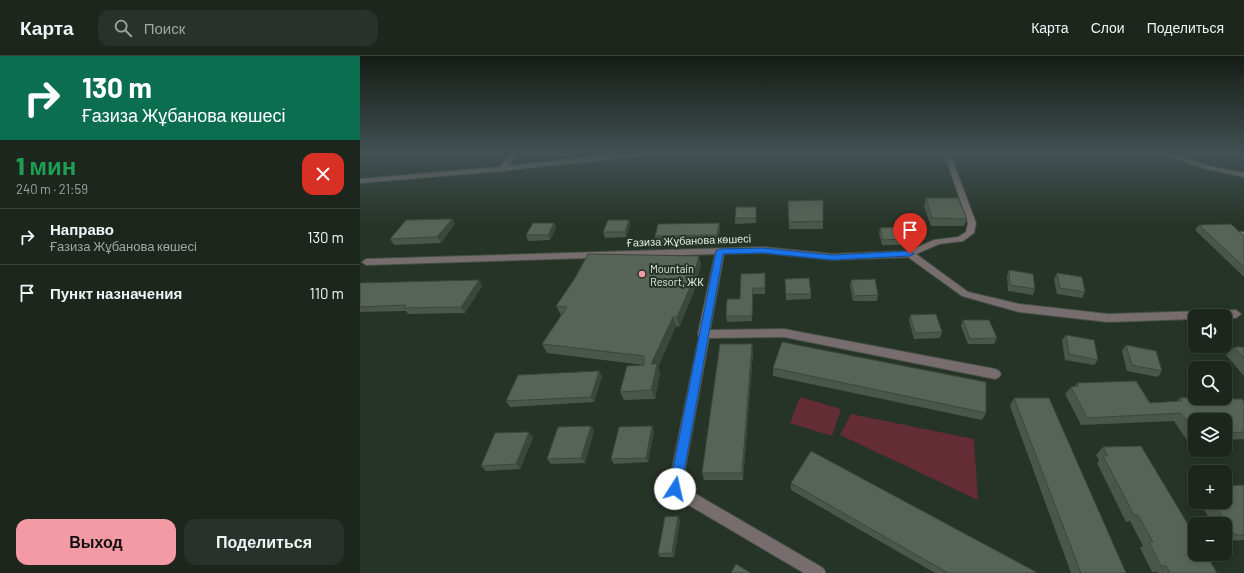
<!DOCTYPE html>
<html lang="ru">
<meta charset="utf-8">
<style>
body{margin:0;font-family:Barlow,sans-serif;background:#29322a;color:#f1f3f6;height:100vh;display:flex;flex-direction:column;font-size:15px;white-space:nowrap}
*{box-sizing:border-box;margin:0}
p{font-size:13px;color:#a0a5a4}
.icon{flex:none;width:22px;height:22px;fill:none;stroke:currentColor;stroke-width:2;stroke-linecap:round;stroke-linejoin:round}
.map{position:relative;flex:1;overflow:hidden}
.panel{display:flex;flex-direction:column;background:#1c261d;width:360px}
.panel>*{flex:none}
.top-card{background:#0b6e4f;color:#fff;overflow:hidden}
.fabs{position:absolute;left:828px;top:253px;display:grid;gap:8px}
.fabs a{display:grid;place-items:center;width:44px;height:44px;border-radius:8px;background:#1c261d;box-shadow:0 2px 6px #0003,0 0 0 1px #3a433b;font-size:20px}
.pin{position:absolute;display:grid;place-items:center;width:34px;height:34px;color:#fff;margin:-41px -17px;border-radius:50% 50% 50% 0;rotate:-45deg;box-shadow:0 0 4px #0007}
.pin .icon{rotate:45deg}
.me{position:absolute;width:44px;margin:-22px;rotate:10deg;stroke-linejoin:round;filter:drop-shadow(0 0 3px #0008)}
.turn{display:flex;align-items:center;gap:14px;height:84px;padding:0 16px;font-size:18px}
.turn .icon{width:52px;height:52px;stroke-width:2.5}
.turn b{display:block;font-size:28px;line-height:34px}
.round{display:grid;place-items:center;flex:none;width:42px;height:42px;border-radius:12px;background:#29322a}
.head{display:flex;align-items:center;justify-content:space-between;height:68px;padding:0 16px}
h1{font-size:24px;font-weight:800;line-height:30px;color:#1e9e55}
.cta{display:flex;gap:8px;margin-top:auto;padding:8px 16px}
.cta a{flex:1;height:46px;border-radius:12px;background:#f49aa4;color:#111;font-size:16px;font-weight:800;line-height:46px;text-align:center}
.cta a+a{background:#29322a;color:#f1f3f6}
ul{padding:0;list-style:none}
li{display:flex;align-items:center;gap:12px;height:56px;padding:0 16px;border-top:1px solid #3a433b}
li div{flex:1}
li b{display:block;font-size:15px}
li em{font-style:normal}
header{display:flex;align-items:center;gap:24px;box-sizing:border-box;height:56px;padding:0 20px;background:#1c261d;border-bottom:1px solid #3a433b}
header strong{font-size:19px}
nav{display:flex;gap:22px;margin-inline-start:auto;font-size:14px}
.search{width:280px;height:36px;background:#29322a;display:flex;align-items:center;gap:10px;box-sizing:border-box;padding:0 14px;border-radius:12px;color:#a0a5a4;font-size:15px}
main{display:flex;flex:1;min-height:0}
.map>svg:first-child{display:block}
.green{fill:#642c34}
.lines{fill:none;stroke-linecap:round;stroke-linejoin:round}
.minor-casing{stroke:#445045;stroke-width:2}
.minor{fill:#776d6e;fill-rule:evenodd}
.wall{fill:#4a564b}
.shaded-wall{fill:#3c463d}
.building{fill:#566457;stroke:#3c463d}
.route{fill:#1a73e8;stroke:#114b97}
.poi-dot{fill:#f49aa4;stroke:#263327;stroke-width:1.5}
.labels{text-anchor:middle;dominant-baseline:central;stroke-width:4;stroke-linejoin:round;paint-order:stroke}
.street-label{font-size:11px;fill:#e1e9e2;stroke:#263327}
.poi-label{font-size:11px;fill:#e1e9e2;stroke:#263327;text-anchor:start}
</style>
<header>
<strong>Карта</strong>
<div class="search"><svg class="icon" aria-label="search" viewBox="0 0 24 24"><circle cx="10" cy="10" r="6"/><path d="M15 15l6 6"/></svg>Поиск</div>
<nav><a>Карта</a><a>Слои</a><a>Поделиться</a></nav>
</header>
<main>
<section class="panel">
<div class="top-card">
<div class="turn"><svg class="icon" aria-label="right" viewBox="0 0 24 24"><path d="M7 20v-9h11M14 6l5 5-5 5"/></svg><div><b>130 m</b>Ғазиза Жұбанова көшесі</div></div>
</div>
<div class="head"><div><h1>1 мин</h1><p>240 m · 21:59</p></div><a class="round" style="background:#d93025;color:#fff"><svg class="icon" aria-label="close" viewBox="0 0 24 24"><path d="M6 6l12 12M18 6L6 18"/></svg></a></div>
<ul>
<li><svg class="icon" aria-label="right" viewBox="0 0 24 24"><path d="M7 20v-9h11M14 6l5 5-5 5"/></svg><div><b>Направо</b><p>Ғазиза Жұбанова көшесі</p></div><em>130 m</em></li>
<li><svg class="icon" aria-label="arrive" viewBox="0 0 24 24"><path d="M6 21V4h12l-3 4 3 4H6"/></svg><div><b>Пункт назначения</b></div><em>110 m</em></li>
</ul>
<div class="cta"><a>Выход</a><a>Поделиться</a></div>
</section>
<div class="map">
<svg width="884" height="517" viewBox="0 0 884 517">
<rect width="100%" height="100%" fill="#263327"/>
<!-- green -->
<path class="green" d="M440 341 481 353 472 380 430 367Z
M491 358 614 383 618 444 480 379Z"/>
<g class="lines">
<defs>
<path id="minor" d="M150 97H157L148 110 269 97H293L290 99 142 115 0 127V123L140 111Z
M584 97H590L616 167 614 177 603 185 579 188 556 198 608 236 659 248 748 258 876 254 881 258 876 262 835 260V263L748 266 659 256 602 240 548 201 472 204 403 197 364 198 350 274 424 273 635 313 639 315 641 318 639 321 635 323 424 281 349 282 322 430 463 512 466 517H444L310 438 308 433 339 280 338 278 355 198 6 209 2 206 6 203 403 191 472 198 549 195 574 184 598 181 606 176 608 167Z
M629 97H637L634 99Z
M799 97H809L849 110 884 117V121L846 113Z
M880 176H884V182L880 180Z"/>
</defs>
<!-- minor casing -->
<use href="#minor" class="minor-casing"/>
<!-- minor -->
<use href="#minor" class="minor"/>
</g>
<!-- wall -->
<path class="wall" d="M161 97H183L180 101H163Z
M566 142 607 163 604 170H571L564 150Z
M428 145 463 165V173H429Z
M396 151V167L375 168V162Z
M92 163 95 168 81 187 34 189 30 183Z
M269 164 270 169 266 181 245 182 243 176Z
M194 167 196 172 190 184 168 185 166 179Z
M359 167 360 172 358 185 296 186 295 180Z
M839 169 884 180V221L835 174Z
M520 172 545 183 544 189H522L519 177Z
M339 200 341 209 333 238 319 271 316 270 298 311 300 317 295 343 264 344 260 336 284 309 187 297 182 288 201 259 196 250Z
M649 214 675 233 673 239 648 235 647 220Z
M697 217 725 236 722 242 697 238 694 223Z
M405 222V238H393L392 265 367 266 366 260 380 243Z
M425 223 451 238V243L426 244Z
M119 224 122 230 105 257 48 258 46 255 0 256V227Z
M491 224 518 239 517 245H493L490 230Z
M550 259 582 276 580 282 554 283 549 264Z
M603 264 637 282 634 288H608L601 270Z
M706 279 738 304 734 309 705 304 702 284Z
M392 288 393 296 383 424H344L342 417Z
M766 289 802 315 798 321 767 315 762 295Z
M874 291H884V320L866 299Z
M413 312 626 357 622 364 413 320Z
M242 320 234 346 150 351 146 345Z
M717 327 790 347 816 346 820 342 874 343 884 346V383L865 384V364H835V385L828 386 814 365 721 369 705 338 711 331 715 330Z
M654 342 766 517H711L650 350Z
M231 370 234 375 225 407 191 408 187 403Z
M294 375 288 406 254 408 251 403Z
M173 381 160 413 126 415 121 410Z
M743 391 857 517H798L797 516H792L780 492 783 490 770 465 766 466 737 407 739 404 736 399Z
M431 427 676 517H575L431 434Z
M884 429V484L865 485V468H853L839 446H865Z
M318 460 320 465 314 501H300L298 498Z"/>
<!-- shaded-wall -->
<path class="shaded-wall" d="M179 97H183L180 101Z
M92 163 95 168 81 187 77 181Z
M269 164 270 169 266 181 265 176Z
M194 167 196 172 190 184 188 179Z
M359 167 360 172 358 185 357 179Z
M339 200 341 209 333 238 319 271 317 261Z
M119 224 122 230 105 257 101 251Z
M313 261 316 270 298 311 300 317 295 343 291 334V308Z
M392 288 393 296 383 424 382 417Z
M239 315 242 320 234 346 231 341Z
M231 370 234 375 225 407 221 402Z
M292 370 294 375 288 406 286 402Z
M169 376 173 381 160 413 156 408Z
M318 460 320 465 314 501 312 497Z"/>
<!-- building -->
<path class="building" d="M566 142H598L607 163 572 162Z
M463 144V165L429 166 428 145Z
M376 151H396V162H375Z
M92 163 77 181 30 183 46 164Z
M248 164H269L265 176H243Z
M173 167H194L188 179H166Z
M359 167 357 179 295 180 298 168Z
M871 168 884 180V211L839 169Z
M541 171 545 183 523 184 520 172Z
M228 198 339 200 331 229 317 261H313L291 308H297L291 334 260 336 267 310 284 309V300L182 288 207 251 196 250 215 222Z
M649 214 673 218 675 233 650 229Z
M405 217V232H393L392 260H366L367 243H380L381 218Z
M697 217 722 221 725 236 700 232Z
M449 222 451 238H426L425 223Z
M515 223 518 239 494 240 491 224Z
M119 224 101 251 43 252 46 249 0 251V227Z
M576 258 582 276 555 277 550 259Z
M603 264H629L637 282 610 283Z
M706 279 734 284 738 304 709 298Z
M422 286 626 326V357L413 312Z
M360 288H392L382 417H342Z
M766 289 796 295 802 315 772 309Z
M874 291H884V302Z
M239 315 231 341 146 345 158 319Z
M776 325 790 347 822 345 820 342 835 341V342H865V340H871L874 343H882L884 346V376L865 377V364H835V377L821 357 727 362 711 331 719 330 717 327Z
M654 342H689L766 517H721Z
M231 370 221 402 187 403 198 371Z
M292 370 286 402 251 403 259 371Z
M169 376 156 408 121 410 135 377Z
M781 390 835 480V498H846L857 517H810L806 510H801L789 486H793L778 459H774L743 400H748L743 391Z
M451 395 676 516V517H588L431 427Z
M884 429V479H875L853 446H865V430Z
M318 460 312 497 298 498 305 461Z
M376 508 391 517H371Z"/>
<!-- sky -->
<linearGradient id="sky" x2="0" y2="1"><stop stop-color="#151c15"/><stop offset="0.57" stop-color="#415052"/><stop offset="1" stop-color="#415052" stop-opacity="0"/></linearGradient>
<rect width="884" height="170" fill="url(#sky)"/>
<!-- route -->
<path class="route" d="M403 192 472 199 550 195 554 198 550 200 472 204 403 197 363 198 321 433 320 437 315 439 311 437 309 433 356 195 360 193Z"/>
<!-- markers -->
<circle class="poi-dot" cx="282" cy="218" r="4"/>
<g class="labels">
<!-- street labels -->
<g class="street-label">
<text transform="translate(329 184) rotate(-2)">Ғазиза Жұбанова көшесі</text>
</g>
<!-- poi labels -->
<g class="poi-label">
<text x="290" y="212">Mountain<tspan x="290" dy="13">Resort, ЖК</tspan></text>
</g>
</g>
</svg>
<div class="fabs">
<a><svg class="icon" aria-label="sound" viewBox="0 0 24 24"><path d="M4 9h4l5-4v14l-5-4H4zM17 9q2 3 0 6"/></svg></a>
<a><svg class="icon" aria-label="search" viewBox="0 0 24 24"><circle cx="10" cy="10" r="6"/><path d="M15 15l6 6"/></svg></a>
<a><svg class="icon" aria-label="layers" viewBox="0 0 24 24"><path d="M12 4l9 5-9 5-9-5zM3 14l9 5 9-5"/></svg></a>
<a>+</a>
<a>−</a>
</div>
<div class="pin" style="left:550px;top:198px;background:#d93025"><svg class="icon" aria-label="arrive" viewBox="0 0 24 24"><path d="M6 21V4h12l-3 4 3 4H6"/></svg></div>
<svg class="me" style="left:315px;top:433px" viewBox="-20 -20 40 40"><circle r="19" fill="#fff"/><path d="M0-13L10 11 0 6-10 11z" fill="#1a73e8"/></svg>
</div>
</main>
